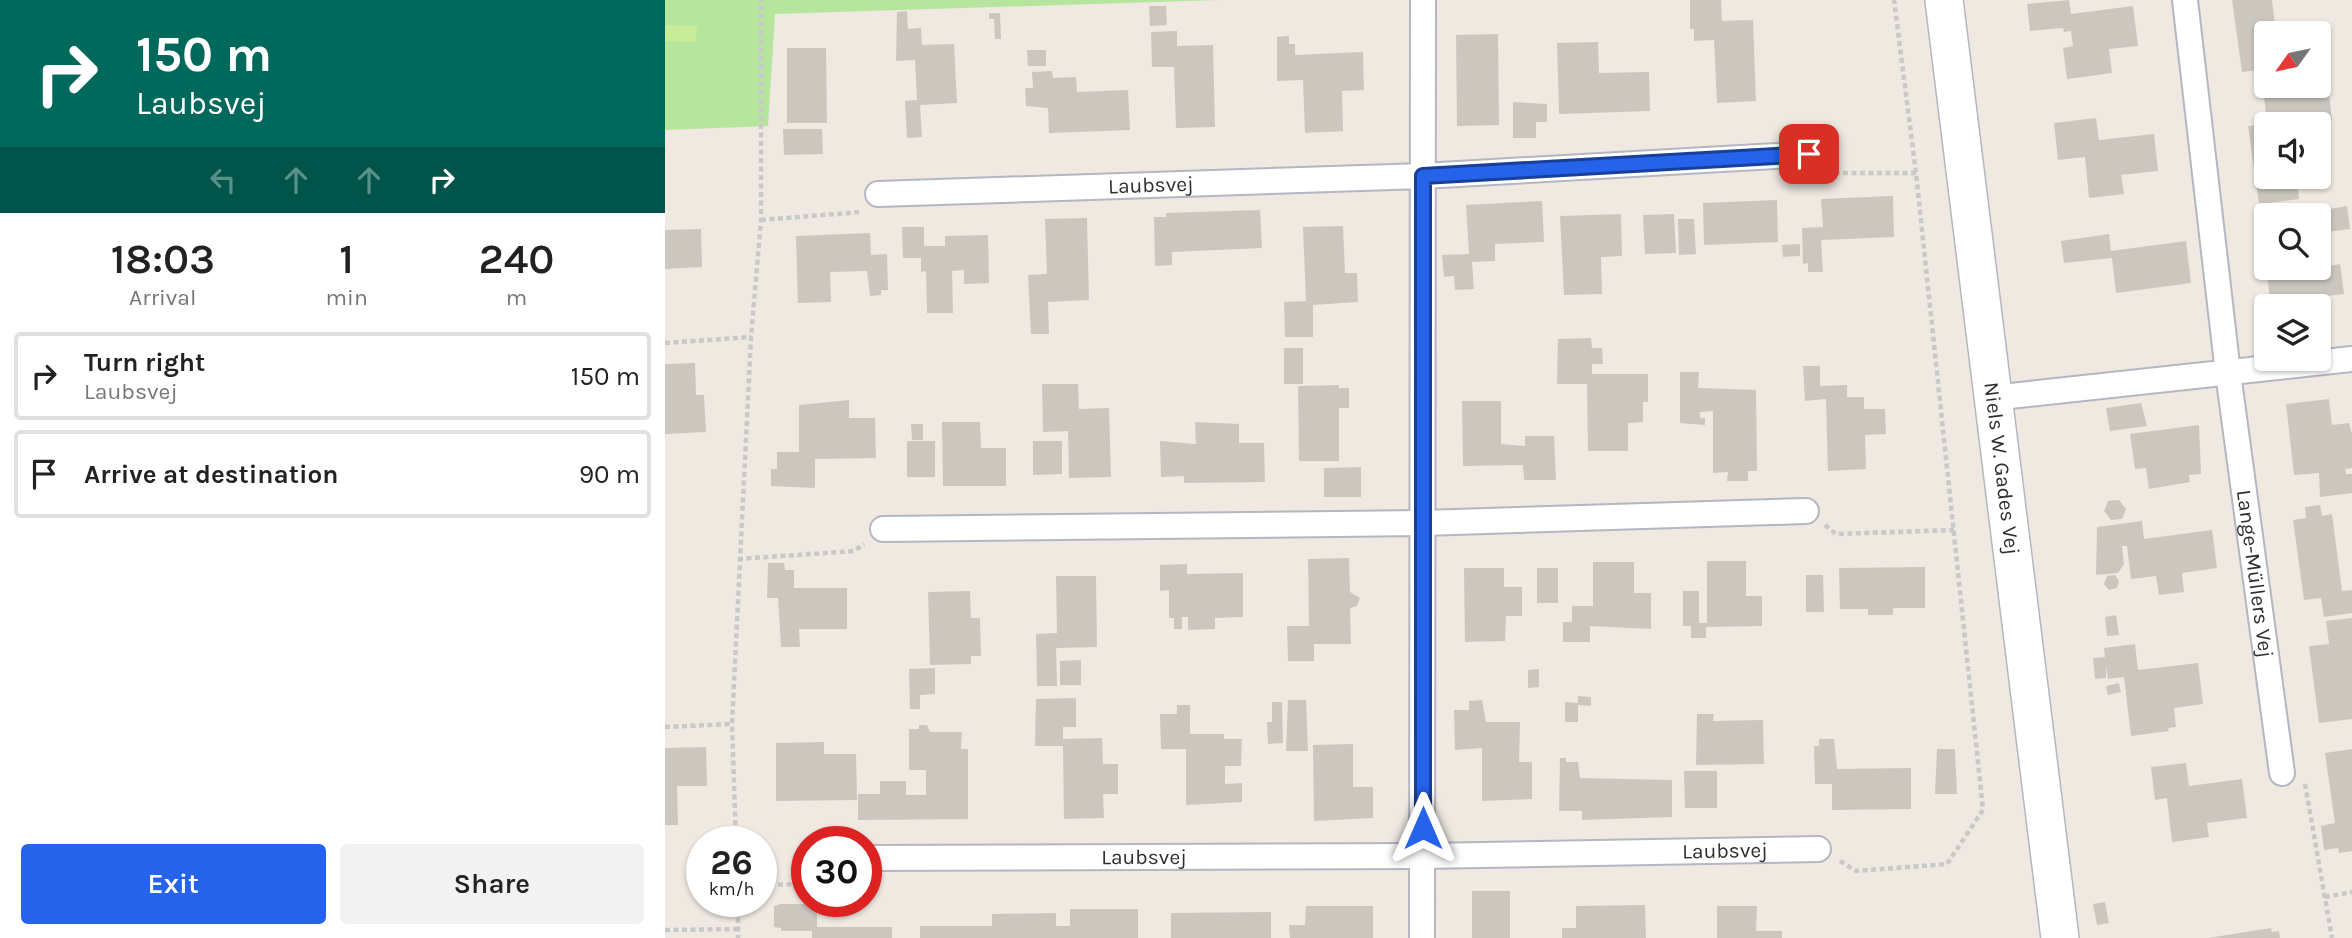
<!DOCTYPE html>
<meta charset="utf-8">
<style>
body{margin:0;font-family:Karla,sans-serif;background:#f2f2f2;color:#222;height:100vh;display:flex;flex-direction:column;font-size:26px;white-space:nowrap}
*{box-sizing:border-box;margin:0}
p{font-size:23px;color:#767676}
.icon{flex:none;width:38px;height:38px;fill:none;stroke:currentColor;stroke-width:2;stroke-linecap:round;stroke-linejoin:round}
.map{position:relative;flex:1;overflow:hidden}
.side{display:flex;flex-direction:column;background:#fff;width:665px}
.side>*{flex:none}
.guide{background:#00695c;color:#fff;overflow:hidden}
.needle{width:46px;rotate:237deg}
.tools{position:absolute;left:1589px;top:21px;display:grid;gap:14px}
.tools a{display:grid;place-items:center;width:77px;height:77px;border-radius:7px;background:#fff;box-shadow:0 2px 5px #0004;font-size:35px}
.speed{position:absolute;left:21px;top:826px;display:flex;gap:14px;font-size:35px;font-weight:700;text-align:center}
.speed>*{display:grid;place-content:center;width:91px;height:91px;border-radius:50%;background:#fff;box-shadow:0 2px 5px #0004;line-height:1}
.speed small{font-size:18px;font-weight:400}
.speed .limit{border:10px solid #d22;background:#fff;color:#111}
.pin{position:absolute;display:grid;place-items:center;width:60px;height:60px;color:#fff;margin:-30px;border-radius:14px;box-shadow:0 4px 10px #0006}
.me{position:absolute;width:77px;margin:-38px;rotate:0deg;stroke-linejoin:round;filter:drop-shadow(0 0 5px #0008)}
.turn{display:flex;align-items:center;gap:24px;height:147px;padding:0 21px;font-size:32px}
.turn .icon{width:91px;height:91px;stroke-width:2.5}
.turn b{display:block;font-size:49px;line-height:60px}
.lanes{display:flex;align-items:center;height:66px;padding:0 21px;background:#0003;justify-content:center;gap:35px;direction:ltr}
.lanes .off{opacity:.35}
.eta{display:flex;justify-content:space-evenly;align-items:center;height:119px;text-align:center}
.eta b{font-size:42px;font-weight:600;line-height:49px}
.button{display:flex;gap:14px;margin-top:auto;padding:14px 21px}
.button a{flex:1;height:80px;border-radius:7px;background:#2563eb;color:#fff;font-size:28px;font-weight:600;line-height:80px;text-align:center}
.button a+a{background:#f2f2f2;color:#222}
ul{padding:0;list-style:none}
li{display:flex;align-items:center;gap:21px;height:88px;margin:0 14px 10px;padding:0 7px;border:4px solid #e0e0e0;border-radius:7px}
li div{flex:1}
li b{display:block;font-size:26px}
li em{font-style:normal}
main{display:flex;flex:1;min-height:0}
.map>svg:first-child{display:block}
.green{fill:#b6e59e}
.pitch{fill:#c9ec9a}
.building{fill:#cbc7bf}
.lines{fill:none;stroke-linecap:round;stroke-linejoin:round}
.street-casing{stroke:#b4b7c1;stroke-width:28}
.secondary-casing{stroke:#b4b7c1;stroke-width:40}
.path{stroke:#c9c9c9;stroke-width:4.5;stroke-dasharray:5 3.5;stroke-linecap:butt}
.street{stroke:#fff;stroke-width:24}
.secondary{stroke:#fff;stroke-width:37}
.route-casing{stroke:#184099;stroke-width:18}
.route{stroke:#2563eb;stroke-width:12}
.labels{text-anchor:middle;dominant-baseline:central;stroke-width:5;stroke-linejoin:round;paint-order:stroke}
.street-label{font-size:21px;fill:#2e2e2e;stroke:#fff}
</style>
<main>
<section class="side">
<div class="guide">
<div class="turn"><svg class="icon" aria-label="right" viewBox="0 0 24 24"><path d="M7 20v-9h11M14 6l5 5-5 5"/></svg><div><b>150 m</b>Laubsvej</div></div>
<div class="lanes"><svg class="icon off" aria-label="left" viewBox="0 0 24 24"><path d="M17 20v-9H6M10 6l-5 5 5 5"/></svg><svg class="icon off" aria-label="ahead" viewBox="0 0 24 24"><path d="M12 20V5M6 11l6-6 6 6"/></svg><svg class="icon off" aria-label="ahead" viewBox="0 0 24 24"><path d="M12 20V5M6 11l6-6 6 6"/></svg><svg class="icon" aria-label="right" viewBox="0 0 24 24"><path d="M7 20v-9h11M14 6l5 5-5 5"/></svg></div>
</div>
<div class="eta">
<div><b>18:03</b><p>Arrival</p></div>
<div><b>1</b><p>min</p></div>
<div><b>240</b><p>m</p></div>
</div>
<ul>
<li><svg class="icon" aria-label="right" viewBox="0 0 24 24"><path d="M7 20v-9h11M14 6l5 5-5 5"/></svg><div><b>Turn right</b><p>Laubsvej</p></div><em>150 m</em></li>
<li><svg class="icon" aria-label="arrive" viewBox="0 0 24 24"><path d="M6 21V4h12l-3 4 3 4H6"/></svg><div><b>Arrive at destination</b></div><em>90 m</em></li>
</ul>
<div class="button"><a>Exit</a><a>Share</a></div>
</section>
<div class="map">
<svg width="1687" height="938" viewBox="0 0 1687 938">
<rect width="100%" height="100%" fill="#efe9e1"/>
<!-- green -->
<path class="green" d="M0 0H554L110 14 103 126 0 130Z"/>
<!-- pitch -->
<path class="pitch" d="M0 25 32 26 31 42 0 41Z"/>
<!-- building -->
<path class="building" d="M1025 0H1056L1057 21 1088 20 1091 101 1052 103 1049 40 1029 41V29H1025Z
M1404 0 1406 14 1468 6 1473 46 1444 49 1447 73 1402 79 1398 48 1408 46 1406 31 1399 32 1398 28 1365 31 1362 4Z
M1567 0H1607L1611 33H1601V69L1577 72Z
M484 6H501L502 25 485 26Z
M242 11 243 29 256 28 257 45 289 44 292 103 255 105 257 137 242 138 240 101 252 100 250 60 231 61 232 12Z
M324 13H335L336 39H330L329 19H324Z
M512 31V46L548 45 550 127 511 128 509 67H487L486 32Z
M833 34 834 125 792 126 791 35Z
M624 36V44H630V55L698 52 699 90 677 91 678 131 640 133 638 80 612 81V37Z
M933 42 934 73 984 72 985 111 894 114 892 43Z
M122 48H161L162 123H122Z
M362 50H381V66H363Z
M387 71 388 78 411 77 412 92 463 90 465 130 384 133 383 108 361 106 360 88H368L367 72Z
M1663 86 1667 120 1602 124 1599 95Z
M848 102 882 104V122H871V138H848Z
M1431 118 1434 140 1489 134 1493 171 1456 175 1459 194 1424 198 1420 157 1393 160 1389 123Z
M1601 124V177H1632L1634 199 1594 204 1583 126Z
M118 129H157L158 154 119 155Z
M1228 196 1229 237 1156 240 1158 272H1143V263L1138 264 1137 228 1158 227 1156 199Z
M1112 200 1113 242 1039 245 1038 203Z
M877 201 879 242 830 244V261L807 262 809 289 790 290 789 276 779 277 777 255 804 254 801 205Z
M1682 206 1685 229 1654 233V215H1630Z
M595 210 597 248 507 252V265L490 266 489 217H501V213Z
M956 214 957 256 936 257 937 294 899 295 895 216Z
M1009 214 1011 253 980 254 978 215Z
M422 218 424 300 383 302 384 334H366L363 275 382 274 380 219Z
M1013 219H1029L1031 254 1014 255Z
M678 226 680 273H692L693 302 648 305V337H620L619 302 641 301 638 227Z
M237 227H259V246H280V236L323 235 324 283 299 284V270L287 271 288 313H262L261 271 256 272V258H238Z
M36 229 37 267 0 269V230Z
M205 233 206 255 222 254 223 290H216V295L205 296 202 271 165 272 166 302 133 303 131 236Z
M1444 234 1446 251 1521 241 1526 283 1451 293 1447 258 1399 263 1396 241Z
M1135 244V256L1118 257 1117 245Z
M1675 264 1679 294 1646 298 1647 306H1606L1601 268H1654Z
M926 338 927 348H937L938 364H927V374H983V402H978V422L963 423V451H923L922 384H892L893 339Z
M619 348H638V384H619Z
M30 363 31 395H39L41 432 0 434V364Z
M1138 366H1155V386L1182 385V397H1199V409H1220L1221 434 1200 435 1201 469 1163 471 1161 399 1140 401Z
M1015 372H1034L1033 388 1091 390 1092 471H1083V481H1062L1063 472 1048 473V411L1035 412V418H1040V425L1015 423Z
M377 384H413L414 409 444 408 446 477 404 478 403 431 378 432Z
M674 385V388H684V408H674V461H634L633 386Z
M1664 399 1667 425 1684 423 1687 434V468L1680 469 1681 474H1687V493L1655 497 1654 473 1629 475 1621 404Z
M184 400V418H210L211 458 150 459V488L106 486V469H112V452H134V405Z
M797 401H836V444L860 446V436H889L891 480H859L858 465 798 466Z
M1476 403 1482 426 1445 431 1441 408Z
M277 422H315L316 448H341V486H278Z
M530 422 574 424V443H599L600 482 519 483V476L496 477 495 441 531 444Z
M246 424H258V440H247Z
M1534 425 1536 474 1524 475 1525 482 1484 489 1481 468 1470 469 1465 434Z
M242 441H270V477H242Z
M368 441H397V474L368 475Z
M696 467V497H659V468Z
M1454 500 1461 509 1457 519 1446 520 1439 511 1443 501Z
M1655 505 1657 516 1667 514 1677 591 1687 590V613L1659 617 1656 598 1639 600 1628 520 1641 518 1640 507Z
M1477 521 1479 539 1547 530 1552 568 1517 573 1519 592 1494 595 1491 576 1466 579 1462 546H1457L1459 564 1453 573 1431 575 1432 527Z
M684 558 685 592 695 598 692 606 685 608 686 644H649V661H623L622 626H644L643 559Z
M1042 561H1081V596H1097V626L1041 627V638H1026V626H1018V591H1034V623H1042Z
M928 562H969V593H986V629L925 626V642H898V622H907V606H928Z
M103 563H119L120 570H129V588H182V629H134L135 647H116L113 598H102Z
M522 564V574L578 573V617L550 618V629L523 630V617H517V629H509V618H504V590L495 591V565Z
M1260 567V608H1228V615H1203V609H1175L1174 568Z
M799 568H839V587H857V616H841L840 641 800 642Z
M872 568H893V603H872Z
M1141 575H1158L1159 612H1141Z
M1450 575 1454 581 1452 588 1444 590 1439 584 1442 576Z
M391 576H431L432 647 391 648 392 686H372L371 634 392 633Z
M305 591 306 618H315L316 656H306V664L265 665 263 592Z
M1451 615 1454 635 1442 636 1440 617Z
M1687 618V719L1654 723 1644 646 1664 644 1661 621Z
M1470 644 1473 670 1533 663 1538 704 1509 708 1511 727 1503 728 1504 731 1466 736 1459 677 1443 679 1441 666V678L1430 679 1428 658 1440 657 1439 648Z
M416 660V685H395V661Z
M270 668V694L255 695V709H245L244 669Z
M874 669V687L863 688V670Z
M1454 683 1456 692 1443 695 1441 686Z
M913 696 926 697V706L913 705V722H900V702L913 703Z
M411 698V727H398V739L437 738 438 764H453V794H438L439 818 399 819 398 746H370L371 699Z
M623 700H641L643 751H621Z
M817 700 821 722H855L854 762H867V799L817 801V748L790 750 789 710H804V701Z
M607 702H617L618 743 603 744 602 722H607Z
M512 705H525V734H559V739H577L576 766H560V784L577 783V802L521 805V749H496L495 714H512Z
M1032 714H1049L1048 721 1098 720 1099 764 1031 765Z
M254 725H262L265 732H297L296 749H303V819L193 820V794H215V781H241V795H261V770H244V729H254Z
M1154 739H1169L1172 769 1246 768V809L1167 810V784H1150L1149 746H1154Z
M159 742V754H191L192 800 111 801V743Z
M688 744V787H708V818L649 821 648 745Z
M41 747 42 786H12L13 825H0V748Z
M1272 749H1290L1292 794H1270Z
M1687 749V851L1674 853 1673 848 1659 850 1656 826 1670 823 1660 753Z
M895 758H901V762H913L915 778 1007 780V817L917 820V811H894Z
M1521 763 1524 786 1577 779 1582 818 1542 823 1544 837 1507 842 1502 798 1490 800 1486 767Z
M1019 771H1052V808H1020Z
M807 891H845V938H807Z
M1440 902 1444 923 1432 925 1428 904Z
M116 904H152V927H227V938H147V931H116V928L109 927V906Z
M980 905 981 938H897V928H911V906Z
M641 906H708V938H625L624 925H640Z
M1052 906H1092L1091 931H1117V938H1052Z
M405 909H473V938H255V926H327V914L391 913V926H405Z
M606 912V938H506V913Z
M1606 928 1607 932 1614 931 1615 938H1543Z"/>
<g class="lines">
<defs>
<g id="street">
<path id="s1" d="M1520 0 1563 373 1617 773"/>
<path id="s2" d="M213 194 758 176 1144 154"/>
<path d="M1327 398 1687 359"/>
<path d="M218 529 758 523 1141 511"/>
<path id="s3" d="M201 858 758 856 1153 849"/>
<path d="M757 938 758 0"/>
</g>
<g id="secondary">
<path id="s4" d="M1279 0 1395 938"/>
</g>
</defs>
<!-- street casing -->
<use href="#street" class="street-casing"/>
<!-- secondary casing -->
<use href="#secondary" class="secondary-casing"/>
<!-- path -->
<path class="path" d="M1162 170 1166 173H1251
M96 220 196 212
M0 343 86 337
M1160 525 1171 534 1289 530
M73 559 189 551 199 544
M0 727 67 724
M1640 784 1667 938
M71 842 67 724 86 337 96 220V0
M1175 861 1191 871 1282 864 1318 810 1251 173 1229 0
M96 885 142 884
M1660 897 1687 892
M73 901V938
M0 930 74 929"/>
<!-- street -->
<use href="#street" class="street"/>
<!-- secondary -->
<use href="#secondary" class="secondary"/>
</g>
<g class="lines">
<defs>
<path id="route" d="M758 828V176L1144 154"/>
</defs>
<!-- route casing -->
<use href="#route" class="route-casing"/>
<!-- route -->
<use href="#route" class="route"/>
</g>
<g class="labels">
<!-- street labels -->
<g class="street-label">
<text stroke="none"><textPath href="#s2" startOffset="273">Laubsvej</textPath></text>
<text stroke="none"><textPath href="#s4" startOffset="472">Niels W. Gades Vej</textPath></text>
<text stroke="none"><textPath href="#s1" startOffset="578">Lange-Müllers Vej</textPath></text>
<text stroke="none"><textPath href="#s3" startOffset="859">Laubsvej</textPath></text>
<text stroke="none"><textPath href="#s3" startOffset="278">Laubsvej</textPath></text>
</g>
</g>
</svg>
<div class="tools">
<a><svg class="needle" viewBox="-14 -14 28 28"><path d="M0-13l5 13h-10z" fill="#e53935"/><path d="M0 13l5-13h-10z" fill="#767676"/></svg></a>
<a><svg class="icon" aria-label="sound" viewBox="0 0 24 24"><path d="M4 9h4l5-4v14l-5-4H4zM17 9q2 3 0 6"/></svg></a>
<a><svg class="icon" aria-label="search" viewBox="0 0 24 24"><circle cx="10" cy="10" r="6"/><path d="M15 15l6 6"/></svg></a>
<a><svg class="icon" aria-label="layers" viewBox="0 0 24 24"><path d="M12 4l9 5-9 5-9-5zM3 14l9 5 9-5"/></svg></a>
</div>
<div class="speed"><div>26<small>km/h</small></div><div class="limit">30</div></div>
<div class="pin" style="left:1144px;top:154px;background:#d93025"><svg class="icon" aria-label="arrive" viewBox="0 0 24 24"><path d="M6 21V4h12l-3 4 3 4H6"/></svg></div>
<svg class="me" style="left:758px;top:828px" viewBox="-20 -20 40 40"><path d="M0-17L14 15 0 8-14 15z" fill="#2563eb" stroke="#fff" stroke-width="4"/></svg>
</div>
</main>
